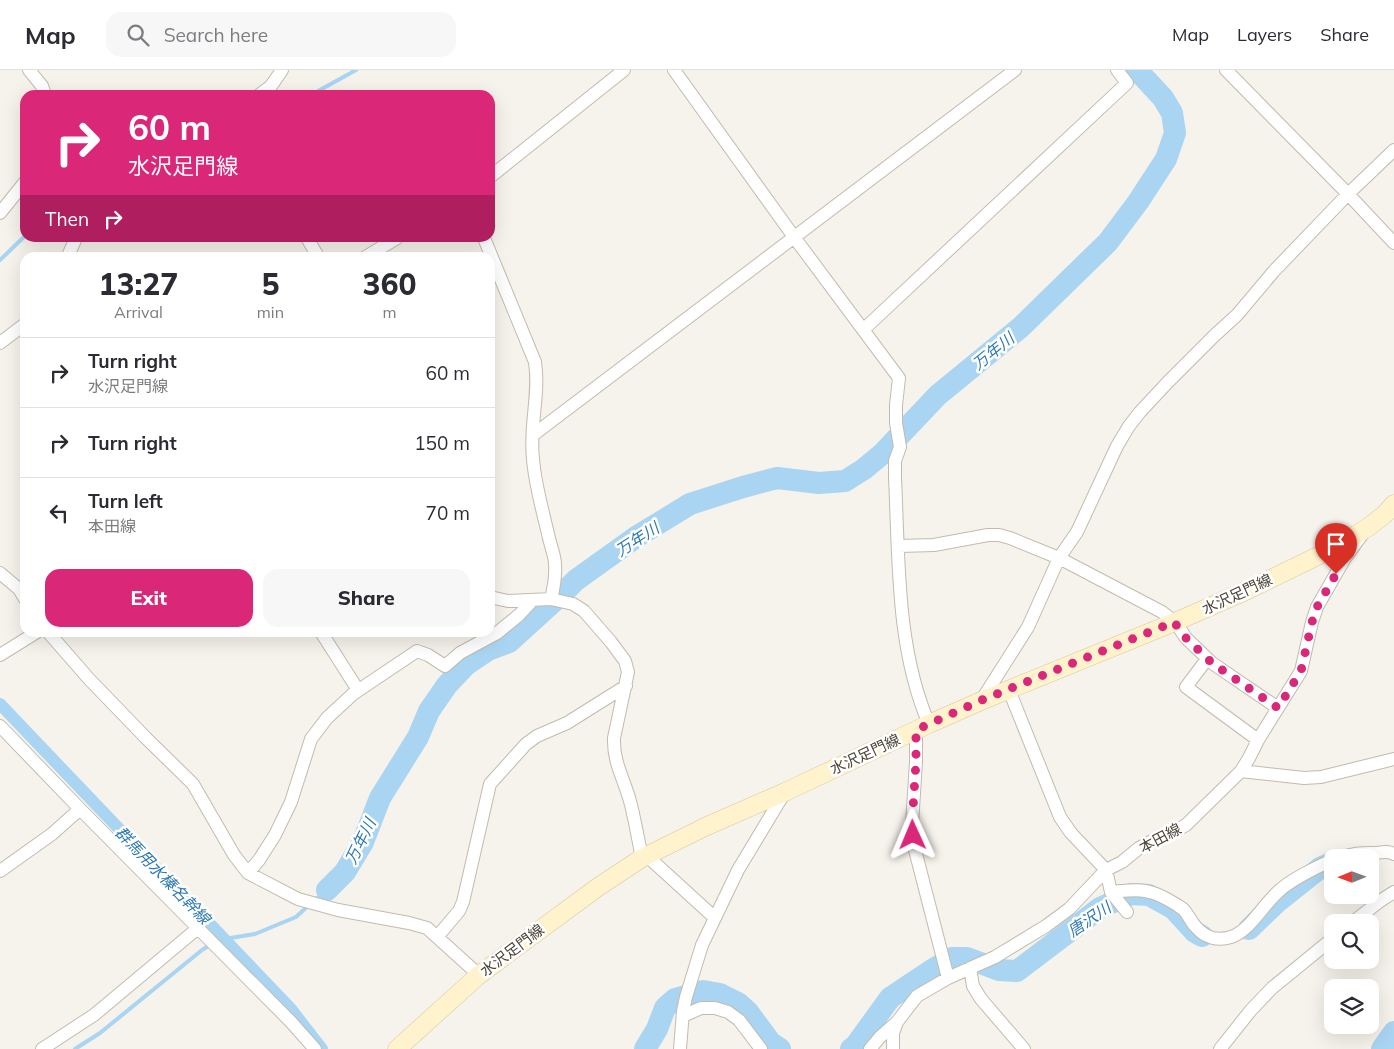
<!DOCTYPE html>
<meta charset="utf-8">
<style>
body{margin:0;font-family:Mulish,"Noto Sans JP",sans-serif;background:#f7f7f7;color:#2b2b33;height:100vh;display:flex;flex-direction:column;font-size:19px;white-space:nowrap}
*{box-sizing:border-box;margin:0}
p{font-size:16px;color:#7c7c81}
.icon{flex:none;width:28px;height:28px;fill:none;stroke:currentColor;stroke-width:2;stroke-linecap:round;stroke-linejoin:round}
.map{position:relative;flex:1;overflow:hidden}
.panel{position:absolute;left:20px;top:182px;width:475px;height:385px;display:flex;flex-direction:column;background:#fff;border-radius:15px;box-shadow:0 5px 20px #0002}
.panel>*{flex:none}
.banner{position:absolute;left:20px;top:20px;width:475px;height:152px;border-radius:15px;box-shadow:0 5px 20px #0002;background:#db2777;color:#fff;overflow:hidden}
.needle{width:32px;rotate:269deg}
.controls{position:absolute;left:1324px;top:779px;display:grid;gap:10px}
.controls a{display:grid;place-items:center;width:55px;height:55px;border-radius:10px;background:#fff;box-shadow:0 5px 20px #0002;font-size:25px}
.pin{position:absolute;display:grid;place-items:center;width:42px;height:42px;color:#fff;margin:-51px -21px;border-radius:50% 50% 50% 0;rotate:-45deg;box-shadow:0 0 5px #0007}
.pin .icon{rotate:45deg}
.me{position:absolute;width:55px;margin:-28px;rotate:359deg;stroke-linejoin:round;filter:drop-shadow(0 0 4px #0008)}
.turn{display:flex;align-items:center;gap:18px;height:105px;padding:0 25px;font-size:22px}
.turn .icon{width:65px;height:65px;stroke-width:2.5}
.turn b{display:block;font-size:35px;line-height:42px}
.then{display:flex;align-items:center;height:48px;padding:0 25px;background:#0003;gap:10px;font-size:19px}
.eta{display:flex;justify-content:space-evenly;align-items:center;height:85px;text-align:center}
.eta b{font-size:30px;font-weight:800;line-height:35px}
.button{display:flex;gap:10px;margin-top:auto;padding:10px 25px}
.button a{flex:1;height:58px;border-radius:15px;background:#db2777;color:#fff;font-size:20px;font-weight:800;line-height:58px;text-align:center}
.button a+a{background:#f7f7f7;color:#2b2b33}
ul{padding:0;list-style:none}
li{display:flex;align-items:center;gap:15px;height:70px;padding:0 25px;border-top:1px solid #e1e1e2}
li div{flex:1}
li b{display:block;font-size:19px}
li em{font-style:normal}
header{display:flex;align-items:center;gap:30px;box-sizing:border-box;height:70px;padding:0 25px;background:#fff;border-bottom:1px solid #e1e1e2}
header strong{font-size:24px}
nav{display:flex;gap:28px;margin-inline-start:auto;font-size:18px}
.search{width:350px;height:45px;background:#f7f7f7;display:flex;align-items:center;gap:12px;box-sizing:border-box;padding:0 18px;border-radius:15px;color:#7c7c81;font-size:19px}
.map>svg:first-child{display:block}
.lines{fill:none;stroke-linecap:round;stroke-linejoin:round}
.stream{stroke:#a9d4f2;stroke-width:4}
.canal{stroke:#a9d4f2;stroke-width:12}
.river{stroke:#a9d4f2;stroke-width:22}
.minor-casing{stroke:#c2bbae;stroke-width:14}
.secondary-casing{stroke:#d6c79b;stroke-width:19}
.minor{stroke:#fff;stroke-width:12}
.secondary{stroke:#fff3cd;stroke-width:18}
.route{stroke:#db2777;stroke-width:9;stroke-dasharray:0 16.2}
.labels{text-anchor:middle;dominant-baseline:central;stroke-width:5;stroke-linejoin:round;paint-order:stroke}
.street-label{font-size:15px;fill:#4b4439;stroke:#fff}
.water-label{font-size:16px;font-style:italic;fill:#2e7ab2;stroke:#fff}
</style>
<header>
<strong>Map</strong>
<div class="search"><svg class="icon" aria-label="search" viewBox="0 0 24 24"><circle cx="10" cy="10" r="6"/><path d="M15 15l6 6"/></svg>Search here</div>
<nav><a>Map</a><a>Layers</a><a>Share</a></nav>
</header>
<div class="map">
<svg width="1394" height="979" viewBox="0 0 1394 979">
<rect width="100%" height="100%" fill="#f6f3ec"/>
<g class="lines">
<!-- stream -->
<path class="stream" d="M311 25 356 0
M0 190 25 166
M315 830 327 820
M75 979 100 963 202 880 218 870 255 864 296 847 310 834"/>
<!-- canal -->
<path class="canal" d="M0 634 291 939 322 979"/>
<!-- river -->
<path class="river" d="M327 820 345 802 363 772 380 728 418 667 429 641 447 615 467 594 488 580 509 572 564 522 576 510 636 467 690 434 743 417 777 408 819 413 845 411 864 399 882 384 938 325 1021 257 1108 172 1138 132 1166 89 1175 63 1172 43 1163 28 1137 0
M1249 859 1276 833 1320 798 1329 794
M645 979 657 959 665 938 675 929 703 921 720 924 738 933 748 942 771 973 780 979
M851 979 856 975 890 928 932 900 952 888H967L999 900 1017 901 1100 838 1131 824 1149 825 1174 839 1195 862 1202 866
M1382 979 1394 962"/>
<defs>
<path id="minor" d="M29 0 42 16 45 25
M674 0 794 167 899 308 896 335V353L900 377 895 391V408C899 489 896 578 929 654
M1226 0 1348 124 1394 173
M259 25 271 16 282 0
M490 107 624 0
M0 143 25 112
M307 168 319 188
M484 168 535 292C540 325 529 356 533 389 535 415 543 442 549 468 551 477 555 486 555 494 556 506 554 517 551 529
M67 188 76 168
M364 188 397 168
M863 260 1127 13 1117 0
M0 273 25 254
M533 365 1015 0
M899 476 934 475 988 465H999L1010 468 1059 488 1162 542 1175 552 1186 568 1212 593 1278 638
M0 503 19 519 25 529
M490 527 508 531 551 529 573 534 584 541 611 572 625 591 628 602 614 668C613 692 624 709 630 731 635 750 638 769 642 788
M48 562 89 609 146 668 193 714 234 785 248 803 298 829 338 840 409 853 427 858 479 905
M321 562 358 620
M0 585 37 562
M1207 589 1186 617 1258 670
M1009 620 1060 747 1071 763 1106 800 1111 822 1127 842
M981 631 1028 557 1059 488 1077 462 1117 376 1129 356 1140 342 1167 313 1215 265 1237 245 1274 201 1348 124 1394 80
M0 656 80 739 291 952 315 979
M916 660V692L912 754 914 776 948 908
M1241 701 1304 708 1321 707 1394 689
M647 786 715 848
M1340 788C1353 783 1360 783 1373 783 1383 783 1385 780 1394 784
M0 801 52 764 80 739
M248 803 259 790 275 765 291 732 311 669 327 648 353 624 417 581 428 585 445 596 460 583 497 563 519 545 533 530
M1111 822C1124 821 1140 818 1153 823 1161 825 1176 834 1183 839 1188 844 1191 852 1196 857 1205 868 1218 871 1231 867 1250 861 1264 833 1280 820 1295 807 1314 799 1332 790
M1353 852 1380 831 1394 822
M437 867 459 841 463 832 490 714 526 674 537 666 567 653 626 616
M970 898 973 916 981 929 1024 979
M683 946 701 938H715L728 942 739 950 761 979
M42 979 94 945 198 858
M680 979 683 941 686 927 702 875 738 800 785 722
M870 979 880 967 897 952
M893 979V963L897 952 917 926 948 908 995 887 1046 856 1069 839 1106 800 1122 792 1139 778 1152 771 1179 759 1186 755 1241 701 1249 688 1258 670 1301 601 1312 552 1317 537 1345 488 1364 462
M1220 979 1251 940 1272 918 1332 869"/>
<path id="secondary" d="M397 979 479 905 598 817 642 788 707 756 785 722 929 654 981 631 1175 552 1248 520 1334 478 1367 458 1384 445 1394 434"/>
</defs>
<!-- minor casing -->
<use href="#minor" class="minor-casing"/>
<!-- secondary casing -->
<use href="#secondary" class="secondary-casing"/>
<!-- minor -->
<use href="#minor" class="minor"/>
<!-- secondary -->
<use href="#secondary" class="secondary"/>
</g>
<g class="lines">
<!-- route -->
<path class="route" d="M913 765 912 754 916 692V660L982 630 1174 552 1186 568 1212 593 1278 638 1301 601 1312 552 1317 537 1336 504"/>
</g>
<g class="labels">
<!-- street labels -->
<g class="street-label">
<text transform="translate(1237 524) rotate(-25)">水沢足門線</text>
<text transform="translate(865 684) rotate(-25)">水沢足門線</text>
<text transform="translate(1160 768) rotate(-28)">本田線</text>
<text transform="translate(512 880) rotate(-37)">水沢足門線</text>
</g>
<!-- water labels -->
<g class="water-label">
<text transform="translate(993 281) rotate(-39)">万年川</text>
<text transform="translate(637 469) rotate(-33)">万年川</text>
<text transform="translate(360 771) rotate(-64)">万年川</text>
<text transform="translate(163 805) rotate(46)">群馬用水榛名幹線</text>
<text transform="translate(1089 849) rotate(-34)">唐沢川</text>
</g>
</g>
</svg>
<div class="controls">
<a><svg class="needle" viewBox="-14 -14 28 28"><path d="M0-13l5 13h-10z" fill="#e53935"/><path d="M0 13l5-13h-10z" fill="#7c7c81"/></svg></a>
<a><svg class="icon" aria-label="search" viewBox="0 0 24 24"><circle cx="10" cy="10" r="6"/><path d="M15 15l6 6"/></svg></a>
<a><svg class="icon" aria-label="layers" viewBox="0 0 24 24"><path d="M12 4l9 5-9 5-9-5zM3 14l9 5 9-5"/></svg></a>
</div>
<div class="pin" style="left:1336px;top:504px;background:#d93025"><svg class="icon" aria-label="arrive" viewBox="0 0 24 24"><path d="M6 21V4h12l-3 4 3 4H6"/></svg></div>
<svg class="me" style="left:913px;top:765px" viewBox="-20 -20 40 40"><path d="M0-17L14 15 0 8-14 15z" fill="#db2777" stroke="#fff" stroke-width="4"/></svg>
<div class="banner">
<div class="turn"><svg class="icon" aria-label="right" viewBox="0 0 24 24"><path d="M7 20v-9h11M14 6l5 5-5 5"/></svg><div><b>60 m</b>水沢足門線</div></div>
<div class="then">Then<svg class="icon" aria-label="right" viewBox="0 0 24 24"><path d="M7 20v-9h11M14 6l5 5-5 5"/></svg></div>
</div>
<section class="panel">
<div class="eta">
<div><b>13:27</b><p>Arrival</p></div>
<div><b>5</b><p>min</p></div>
<div><b>360</b><p>m</p></div>
</div>
<ul>
<li><svg class="icon" aria-label="right" viewBox="0 0 24 24"><path d="M7 20v-9h11M14 6l5 5-5 5"/></svg><div><b>Turn right</b><p>水沢足門線</p></div><em>60 m</em></li>
<li><svg class="icon" aria-label="right" viewBox="0 0 24 24"><path d="M7 20v-9h11M14 6l5 5-5 5"/></svg><div><b>Turn right</b></div><em>150 m</em></li>
<li><svg class="icon" aria-label="left" viewBox="0 0 24 24"><path d="M17 20v-9H6M10 6l-5 5 5 5"/></svg><div><b>Turn left</b><p>本田線</p></div><em>70 m</em></li>
</ul>
<div class="button"><a>Exit</a><a>Share</a></div>
</section>
</div>
